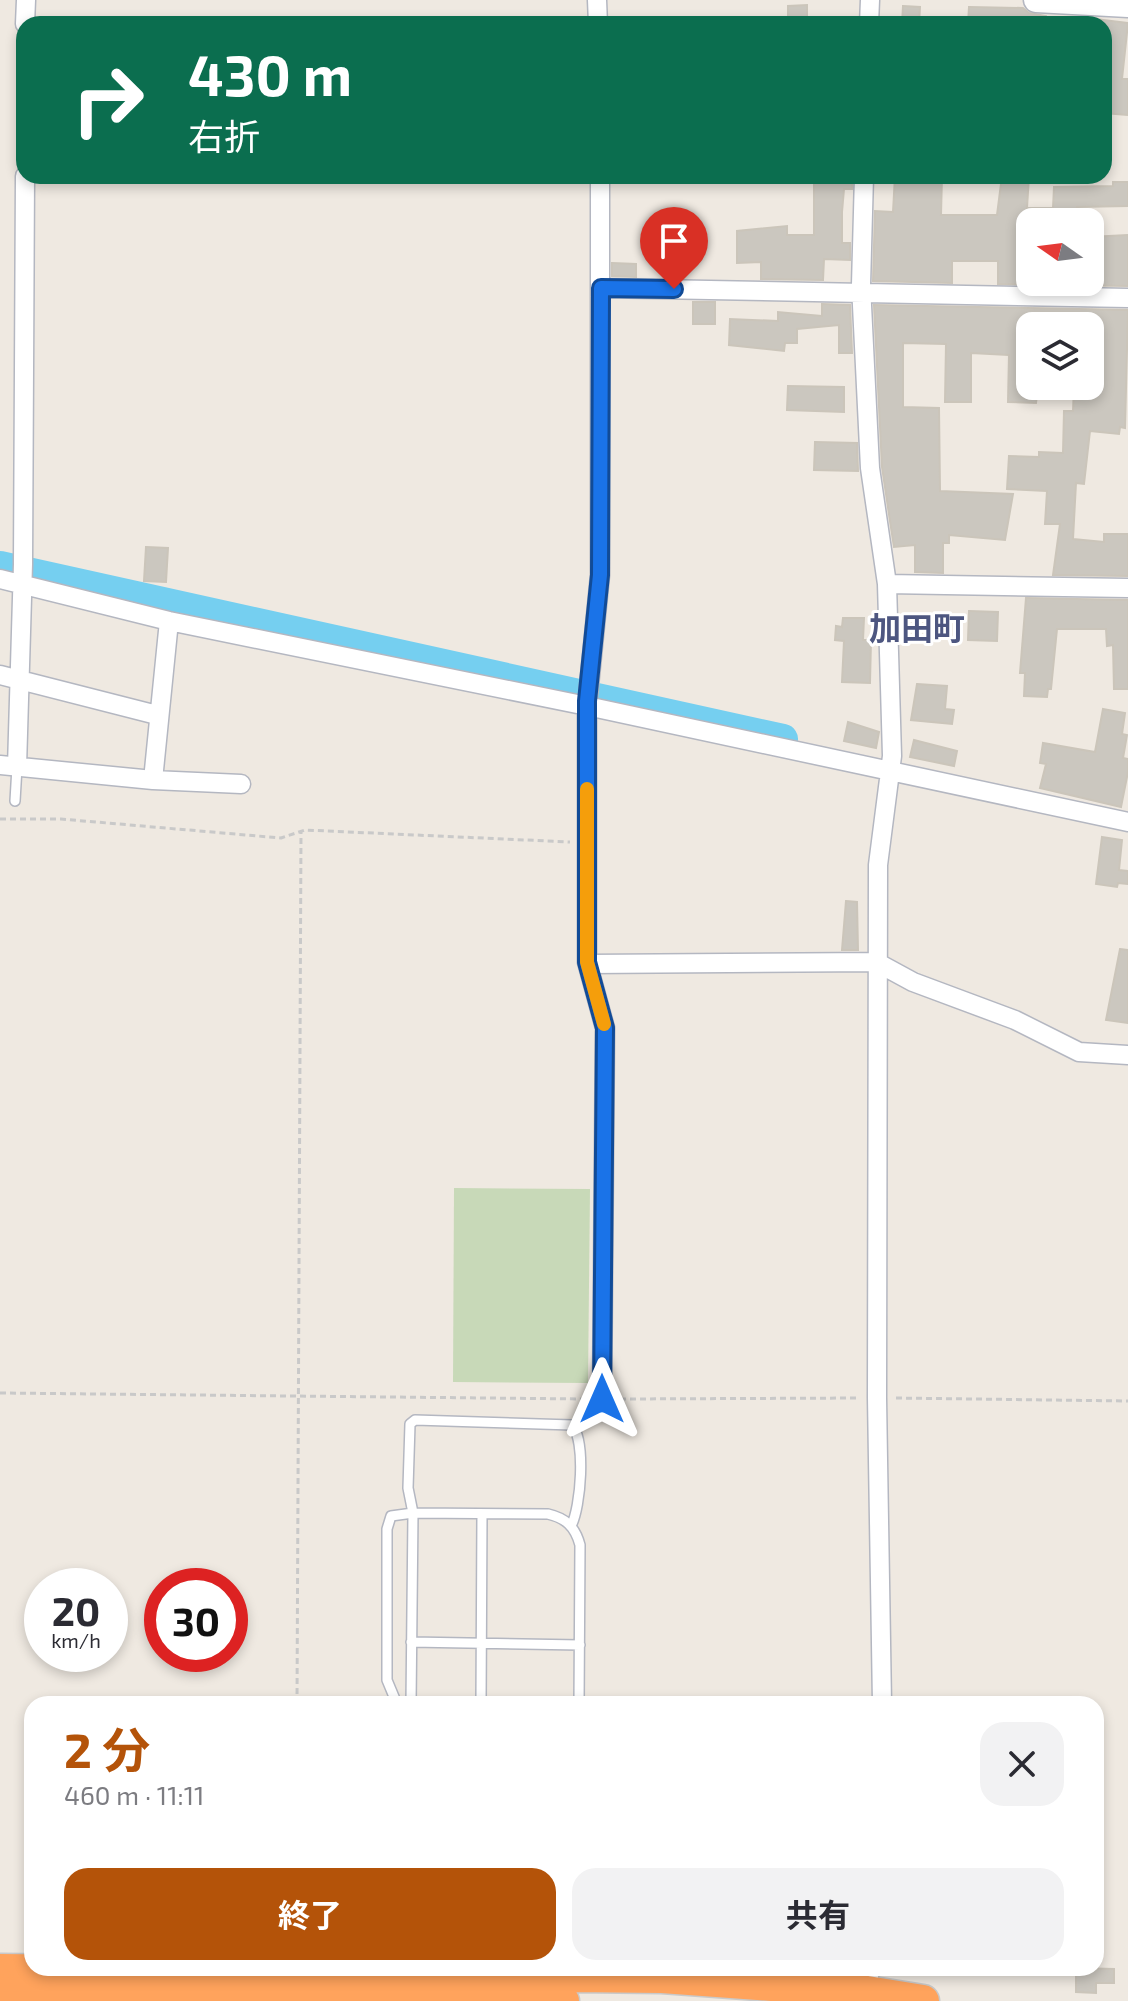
<!DOCTYPE html>
<html lang="ja">
<meta charset="utf-8">
<style>
body{margin:0;font-family:"Exo 2","Noto Sans JP",sans-serif;background:#f2f2f3;color:#2b2b33;height:100vh;display:flex;flex-direction:column;font-size:30px;white-space:nowrap}
*{box-sizing:border-box;margin:0}
p{font-size:26px;color:#7c7c81}
.icon{flex:none;width:44px;height:44px;fill:none;stroke:currentColor;stroke-width:2;stroke-linecap:round;stroke-linejoin:round}
.map{position:relative;flex:1;overflow:hidden}
.sheet{position:absolute;left:24px;top:1696px;width:1080px;height:280px;display:flex;flex-direction:column;background:#fff;border-radius:24px;box-shadow:0 4px 12px #0003}
.sheet>*{flex:none}
.hud{position:absolute;left:16px;top:16px;width:1096px;height:168px;border-radius:24px;box-shadow:0 4px 12px #0003;background:#0b6e4f;color:#fff;overflow:hidden}
.needle{width:52px;rotate:284deg}
.buttons{position:absolute;left:1016px;top:208px;display:grid;gap:16px}
.buttons a{display:grid;place-items:center;width:88px;height:88px;border-radius:16px;background:#fff;box-shadow:0 4px 12px #0003;font-size:40px}
.speed{position:absolute;left:24px;top:1568px;display:flex;gap:16px;font-size:40px;font-weight:700;text-align:center}
.speed>*{display:grid;place-content:center;width:104px;height:104px;border-radius:50%;background:#fff;box-shadow:0 4px 12px #0003;line-height:1}
.speed small{font-size:20px;font-weight:400}
.speed .limit{border:12px solid #d22;background:#fff;color:#111}
.pin{position:absolute;display:grid;place-items:center;width:68px;height:68px;color:#fff;margin:-82px -34px;border-radius:50% 50% 50% 0;rotate:-45deg;box-shadow:0 0 8px #0007}
.pin .icon{rotate:45deg}
.me{position:absolute;width:88px;margin:-44px;rotate:0deg;stroke-linejoin:round;filter:drop-shadow(0 0 6px #0008)}
.turn{display:flex;align-items:center;gap:28px;height:168px;padding:0 40px;font-size:36px}
.turn .icon{width:104px;height:104px;stroke-width:2.5}
.turn b{display:block;font-size:56px;line-height:68px}
.round{display:grid;place-items:center;flex:none;width:84px;height:84px;border-radius:24px;background:#f2f2f3}
.headline{display:flex;align-items:center;justify-content:space-between;height:136px;padding:0 40px}
h1{font-size:48px;font-weight:700;line-height:60px;color:#b45309}
.primary-button{display:flex;gap:16px;margin-top:auto;padding:16px 40px}
.primary-button a{flex:1;height:92px;border-radius:24px;background:#b45309;color:#fff;font-size:32px;font-weight:700;line-height:92px;text-align:center}
.primary-button a+a{background:#f2f2f3;color:#2b2b33}
.map>svg:first-child{display:block}
.cemetery{fill:#c8d9b8}
.lines{fill:none;stroke-linecap:round;stroke-linejoin:round}
.river{stroke:#75cff0;stroke-width:30}
.building{fill:#cbc7bf;stroke:#cbc5ba;stroke-width:2}
.lane-casing{stroke:#b4b7c1;stroke-width:12}
.street-casing{stroke:#b4b7c1;stroke-width:21}
.secondary-casing{stroke:#b4b7c1;stroke-width:27}
.highway-casing{stroke:#c9c9c9;stroke-width:35}
.path{stroke:#c9c9c9;stroke-width:3;stroke-dasharray:6 4;stroke-linecap:butt}
.lane{stroke:#fff;stroke-width:9}
.street{stroke:#fff;stroke-width:18}
.secondary{stroke:#fff;stroke-width:24}
.highway{stroke:#ffa35c;stroke-width:32}
.route-casing{stroke:#114b97;stroke-width:20}
.route{stroke:#1a73e8;stroke-width:14}
.slow{stroke:#f59e0b;stroke-width:14}
.labels{text-anchor:middle;dominant-baseline:central;stroke-width:6;stroke-linejoin:round;paint-order:stroke}
.quarter-label{font-size:32px;font-weight:bold;fill:#4d5680;stroke:#fff}
</style>
<div class="map">
<svg width="1128" height="2001" viewBox="0 0 1128 2001">
<rect width="100%" height="100%" fill="#efe9e1"/>
<!-- cemetery -->
<path class="cemetery" d="M454 1188 590 1189 588 1383 453 1382Z"/>
<g class="lines">
<!-- river -->
<path class="river" d="M0 566 783 739"/>
</g>
<!-- building -->
<path class="building" d="M807 5V23L788 24V6Z
M903 6 920 7 919 24H902Z
M969 7 1023 8 1029 13 1046 16V24H968Z
M1079 17 1128 23 1122 79H1128V115L1104 113V24H1079Z
M814 176H852V189H844L842 212V243H850V260L824 259 823 280 761 279V262L737 263V231L787 226V235H814Z
M895 176H942L941 215H997L1002 176H1029L1027 208H1053L1054 187 1113 186V182H1128V206L1077 207V222H1030L1027 231 1030 282H1090V237L1128 235V286L998 284V261H952V283L873 281 875 211 893 212Z
M612 263 636 264V277L612 276Z
M693 302H715V324H693Z
M822 304 850 305 852 353H839V325L797 329V343H785L784 351 729 345 730 319 778 321V312L822 316Z
M874 305 1128 310 1125 428 1120 427 1119 434 1090 431 1084 484 1076 483 1073 539 1104 542V534H1128V576L1053 575 1060 524H1045L1047 491 1007 489 1009 456 1039 457V452L1063 453 1064 411H1073L1074 386H1090V326H1030V386H1038L1036 403 1008 402 1009 355 971 353V402H945L946 344 903 343V407L939 408 940 491 1013 494 1005 540 949 535V543H943V573L915 572V545L894 547 890 521 882 467Z
M788 386 844 387V412L787 410Z
M815 442 857 443 858 471 814 470Z
M146 547 168 548 166 582 144 581Z
M1026 598 1128 600V689H1114L1113 645 1107 646 1106 629H1057L1051 689H1048L1047 697 1024 696 1025 673H1020Z
M969 611 998 612 997 641 968 640Z
M843 618H864L863 640H871L870 683 842 682 844 641 835 640 836 626 842 627Z
M917 684 947 686 945 709 954 710 952 724 911 720Z
M1103 709 1125 713 1122 734 1127 735 1123 758 1128 759V772L1121 807 1040 788 1046 764 1040 763 1043 743 1095 752Z
M848 722 879 732 876 748 844 741Z
M914 740 957 751 954 766 910 757Z
M1102 837 1122 840 1119 870 1128 871V884L1118 883 1117 887 1096 884Z
M846 901 857 902 858 950H842Z
M1120 949 1128 950V1023L1106 1020Z
M1076 1968 1114 1969V1983H1096V1993L1076 1992Z"/>
<g class="lines">
<defs>
<path id="lane" d="M15 801 17 767
M411 1642 580 1645
M397 1704 387 1680V1529L391 1516 413 1513 408 1488 410 1424 415 1420 572 1425C586 1441 581 1507 571 1526
M411 1704 413 1513 548 1514C565 1518 575 1526 580 1545L579 1704
M481 1704 482 1514"/>
<path id="street" d="M597 0 598 24
M25 24 26 0
M869 24 870 0
M600 176V575L587 706V962L605 1028 602 1399
M864 176 861 285 870 468 887 584 892 756 878 865 877 1398 882 1704
M601 288 1128 298
M0 579 169 621 587 706 1128 822
M887 584 1128 588
M0 675 157 715
M0 765 153 780 241 784
M17 767 23 564 25 176
M153 780 169 621
M878 963 913 982 1015 1020 1079 1052 1128 1055
M588 964 878 962
M866 1998 870 1968"/>
<path id="secondary" d="M1036 0 1128 5"/>
<path id="highway" d="M0 1970 662 1977 867 1992 923 2001
M0 1997 563 2001"/>
</defs>
<!-- lane casing -->
<use href="#lane" class="lane-casing"/>
<!-- street casing -->
<use href="#street" class="street-casing"/>
<!-- secondary casing -->
<use href="#secondary" class="secondary-casing"/>
<!-- highway casing -->
<use href="#highway" class="highway-casing"/>
<!-- path -->
<path class="path" d="M0 819H61L281 838 305 830 570 842
M0 1393 584 1399
M896 1398 1128 1401
M620 1399 860 1398
M297 1704 301 831"/>
<!-- lane -->
<use href="#lane" class="lane"/>
<!-- street -->
<use href="#street" class="street"/>
<!-- secondary -->
<use href="#secondary" class="secondary"/>
<!-- highway -->
<use href="#highway" class="highway"/>
</g>
<g class="lines">
<defs>
<path id="route" d="M602 1399 605 1028 587 962V701L600 575 601 288 674 289"/>
</defs>
<!-- route casing -->
<use href="#route" class="route-casing"/>
<!-- route -->
<use href="#route" class="route"/>
<!-- slow -->
<path class="slow" d="M587 789V962L604 1024"/>
</g>
<g class="labels">
<!-- quarter labels -->
<g class="quarter-label">
<text x="917" y="627">加田町</text>
</g>
</g>
</svg>
<div class="buttons">
<a><svg class="needle" viewBox="-14 -14 28 28"><path d="M0-13l5 13h-10z" fill="#e53935"/><path d="M0 13l5-13h-10z" fill="#7c7c81"/></svg></a>
<a><svg class="icon" aria-label="layers" viewBox="0 0 24 24"><path d="M12 4l9 5-9 5-9-5zM3 14l9 5 9-5"/></svg></a>
</div>
<div class="speed"><div>20<small>km/h</small></div><div class="limit">30</div></div>
<div class="pin" style="left:674px;top:289px;background:#d93025"><svg class="icon" aria-label="arrive" viewBox="0 0 24 24"><path d="M6 21V4h12l-3 4 3 4H6"/></svg></div>
<svg class="me" style="left:602px;top:1399px" viewBox="-20 -20 40 40"><path d="M0-17L14 15 0 8-14 15z" fill="#1a73e8" stroke="#fff" stroke-width="4"/></svg>
<div class="hud">
<div class="turn"><svg class="icon" aria-label="right" viewBox="0 0 24 24"><path d="M7 20v-9h11M14 6l5 5-5 5"/></svg><div><b>430 m</b>右折</div></div>
</div>
<section class="sheet">
<div class="headline"><div><h1>2 分</h1><p>460 m · 11:11</p></div><a class="round"><svg class="icon" aria-label="close" viewBox="0 0 24 24"><path d="M6 6l12 12M18 6L6 18"/></svg></a></div>
<div class="primary-button"><a>終了</a><a>共有</a></div>
</section>
</div>
